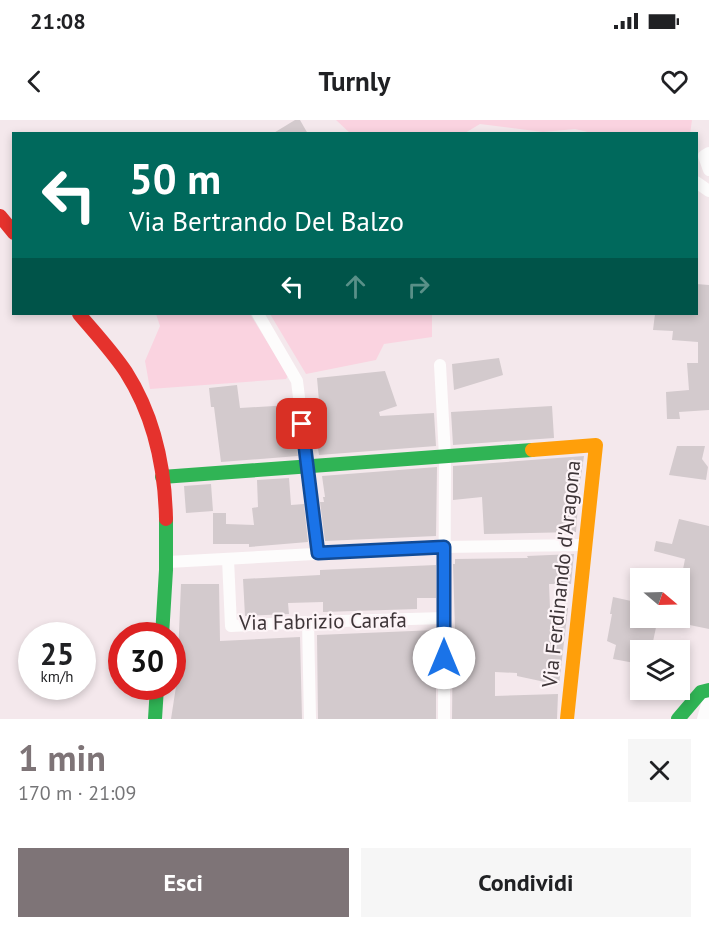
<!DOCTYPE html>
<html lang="it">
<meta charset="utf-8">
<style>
body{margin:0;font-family:"PT Sans",sans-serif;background:#f6f6f6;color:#202124;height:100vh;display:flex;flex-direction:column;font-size:22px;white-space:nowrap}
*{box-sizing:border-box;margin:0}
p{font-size:20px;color:#757577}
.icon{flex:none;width:33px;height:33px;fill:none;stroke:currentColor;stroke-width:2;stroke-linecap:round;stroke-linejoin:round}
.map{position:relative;height:599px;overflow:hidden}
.drawer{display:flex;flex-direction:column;background:#fff;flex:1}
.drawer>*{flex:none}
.hud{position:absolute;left:12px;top:12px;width:686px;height:183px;border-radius:0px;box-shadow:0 3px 9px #0003;background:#00695c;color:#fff;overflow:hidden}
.needle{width:39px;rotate:109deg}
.controls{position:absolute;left:630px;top:448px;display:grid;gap:12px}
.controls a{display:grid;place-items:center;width:60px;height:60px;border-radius:0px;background:#fff;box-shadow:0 3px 9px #0003;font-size:30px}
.speed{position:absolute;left:18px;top:502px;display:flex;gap:12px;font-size:30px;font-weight:700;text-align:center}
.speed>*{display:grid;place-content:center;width:78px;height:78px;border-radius:50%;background:#fff;box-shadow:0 3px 9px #0003;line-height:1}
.speed small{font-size:15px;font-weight:400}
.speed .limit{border:9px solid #d22;background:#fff;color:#111}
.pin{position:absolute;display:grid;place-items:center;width:51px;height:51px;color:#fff;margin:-26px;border-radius:12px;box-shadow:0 3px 9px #0006}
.me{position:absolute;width:66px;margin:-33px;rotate:0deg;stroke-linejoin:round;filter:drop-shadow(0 0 4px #0008)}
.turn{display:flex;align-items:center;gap:21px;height:126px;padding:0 18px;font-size:27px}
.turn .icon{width:78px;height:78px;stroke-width:2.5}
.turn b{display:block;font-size:42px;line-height:51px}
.lanes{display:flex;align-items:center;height:57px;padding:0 18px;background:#0003;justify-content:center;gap:30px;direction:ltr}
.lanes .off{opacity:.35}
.round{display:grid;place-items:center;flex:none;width:63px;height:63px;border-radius:0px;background:#f6f6f6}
.overview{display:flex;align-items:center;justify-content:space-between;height:102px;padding:0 18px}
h1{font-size:36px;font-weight:700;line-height:45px;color:#7e7477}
.button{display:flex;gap:12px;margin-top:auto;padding:12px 18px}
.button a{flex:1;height:69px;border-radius:0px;background:#7e7477;color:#fff;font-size:24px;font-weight:700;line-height:69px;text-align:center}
.button a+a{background:#f6f6f6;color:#202124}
.status{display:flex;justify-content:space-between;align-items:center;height:42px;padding:0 30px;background:#fff;direction:ltr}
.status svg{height:16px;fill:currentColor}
header{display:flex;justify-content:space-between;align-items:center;height:78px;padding:0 18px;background:#fff;font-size:27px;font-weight:700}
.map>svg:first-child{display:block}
.green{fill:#fad3e0}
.building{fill:#d3cacd}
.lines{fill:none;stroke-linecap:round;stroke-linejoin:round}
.street{stroke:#fdfcfc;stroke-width:12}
.fast{stroke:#30b455;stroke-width:14}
.slow{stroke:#ff9f0a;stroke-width:14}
.jam{stroke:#e5322d;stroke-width:14}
.route-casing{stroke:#114b97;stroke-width:15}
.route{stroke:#1a73e8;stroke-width:10}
.labels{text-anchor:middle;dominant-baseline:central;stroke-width:4.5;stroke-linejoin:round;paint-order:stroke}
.street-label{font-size:21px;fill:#3e3538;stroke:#fdf4f7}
</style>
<div class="status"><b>21:08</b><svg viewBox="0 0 49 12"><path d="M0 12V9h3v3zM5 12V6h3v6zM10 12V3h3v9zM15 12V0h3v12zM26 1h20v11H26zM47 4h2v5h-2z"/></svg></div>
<header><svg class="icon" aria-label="back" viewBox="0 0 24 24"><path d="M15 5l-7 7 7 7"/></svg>Turnly<svg class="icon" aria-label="heart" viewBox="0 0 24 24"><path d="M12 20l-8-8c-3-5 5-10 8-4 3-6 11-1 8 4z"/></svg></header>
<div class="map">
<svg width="709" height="599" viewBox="0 0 709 599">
<rect width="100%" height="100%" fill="#f4e8ec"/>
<!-- green -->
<path class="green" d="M336 0H692L690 14H596L575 9 543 12 480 4 465 13 351 14Z
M156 194H250L288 256 286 259 150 269 145 241 160 206Z
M270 194H432V217L384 224 376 240 306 254Z"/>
<!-- building -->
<path class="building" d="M295 0H300L308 14H272Z
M696 164 709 165V290L679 292 680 299H667L666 272 689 270 687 243H698V222L672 220 673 211 653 210 655 194H696Z
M499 238 503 255 454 270 452 244Z
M385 251 397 286 379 292 380 296 434 293 436 326 319 335 311 282 319 281 317 258Z
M237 265 240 288 290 285 298 336 221 342 214 287H211L209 268Z
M552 286 554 318 453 325 451 292Z
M677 326H705L702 339 708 347 706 360 669 355Z
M584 336 579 370 576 412 484 414 482 377 453 380V346Z
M437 347 436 416 325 421 320 382H324L323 377H325L322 356Z
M289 358 291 385 304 384 308 422 249 427V424H213V393H226V404L254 405 252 388 258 387 257 360Z
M211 364 213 391 186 393 184 366Z
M679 399 709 406V509L680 503V465L685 439 654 431 656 421 672 424Z
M574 434 571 464H549L550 488H568L559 565 517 556V553L495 552V576L558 574 557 599H452L453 509H455L453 444H455V439L528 438 527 436Z
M436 445V478H417V489L323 492V482L288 483 289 494 245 496 243 459 320 455V450Z
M181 464H219L220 521 300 517 302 599H171L177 560Z
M613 477 640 483V498H658L651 531H640V544L613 539 616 525 607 521 612 494H610Z
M436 510V599H318L317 515Z"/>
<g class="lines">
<!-- street -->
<path class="street" d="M709 33 704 36 709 50
M696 62 709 71
M258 194 297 261 318 433
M440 245 445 336 444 599
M228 439 231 506 308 502 444 498
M168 442 444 427 585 425
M308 502 310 599
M703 599 709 577"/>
<!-- fast -->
<path class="fast" d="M162 357 532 330
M162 516 166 450V399
M155 599 157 567
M678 599 701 572 709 570"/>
<!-- slow -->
<path class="slow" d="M532 330 596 325 567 599"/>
<!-- jam -->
<path class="jam" d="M0 96 14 113
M79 194C95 213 112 231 126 252 154 296 165 348 166 399"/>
</g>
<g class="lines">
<defs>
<path id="route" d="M302 304 318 433 444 427V538"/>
</defs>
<!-- route casing -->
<use href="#route" class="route-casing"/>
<!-- route -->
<use href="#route" class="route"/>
</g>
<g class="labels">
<!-- street labels -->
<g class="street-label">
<text transform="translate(561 454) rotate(-84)">Via Ferdinando d'Aragona</text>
<text transform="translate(323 501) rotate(-1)">Via Fabrizio Carafa</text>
</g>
</g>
</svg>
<div class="controls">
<a><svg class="needle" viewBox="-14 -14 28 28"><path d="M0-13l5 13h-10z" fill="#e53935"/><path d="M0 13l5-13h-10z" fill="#757577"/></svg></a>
<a><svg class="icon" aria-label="layers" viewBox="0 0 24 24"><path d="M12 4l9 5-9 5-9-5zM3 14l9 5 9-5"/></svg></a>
</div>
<div class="speed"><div>25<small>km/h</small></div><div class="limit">30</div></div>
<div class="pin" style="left:302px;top:304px;background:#d93025"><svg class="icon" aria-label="arrive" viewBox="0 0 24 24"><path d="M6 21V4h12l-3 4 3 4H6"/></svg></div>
<svg class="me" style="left:444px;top:538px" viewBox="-20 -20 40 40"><circle r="19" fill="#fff"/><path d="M0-13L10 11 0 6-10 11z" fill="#1a73e8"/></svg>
<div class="hud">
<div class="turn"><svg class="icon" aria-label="left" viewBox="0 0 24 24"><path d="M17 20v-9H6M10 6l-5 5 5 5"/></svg><div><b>50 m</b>Via Bertrando Del Balzo</div></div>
<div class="lanes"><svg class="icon" aria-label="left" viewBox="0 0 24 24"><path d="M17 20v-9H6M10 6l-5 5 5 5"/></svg><svg class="icon off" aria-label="ahead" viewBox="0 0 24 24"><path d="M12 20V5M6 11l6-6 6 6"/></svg><svg class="icon off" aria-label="right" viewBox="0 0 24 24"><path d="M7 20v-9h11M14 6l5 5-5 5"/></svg></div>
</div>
</div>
<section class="drawer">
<div class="overview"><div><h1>1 min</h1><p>170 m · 21:09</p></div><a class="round"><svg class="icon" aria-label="close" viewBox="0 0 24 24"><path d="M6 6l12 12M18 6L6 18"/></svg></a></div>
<div class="button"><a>Esci</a><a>Condividi</a></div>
</section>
